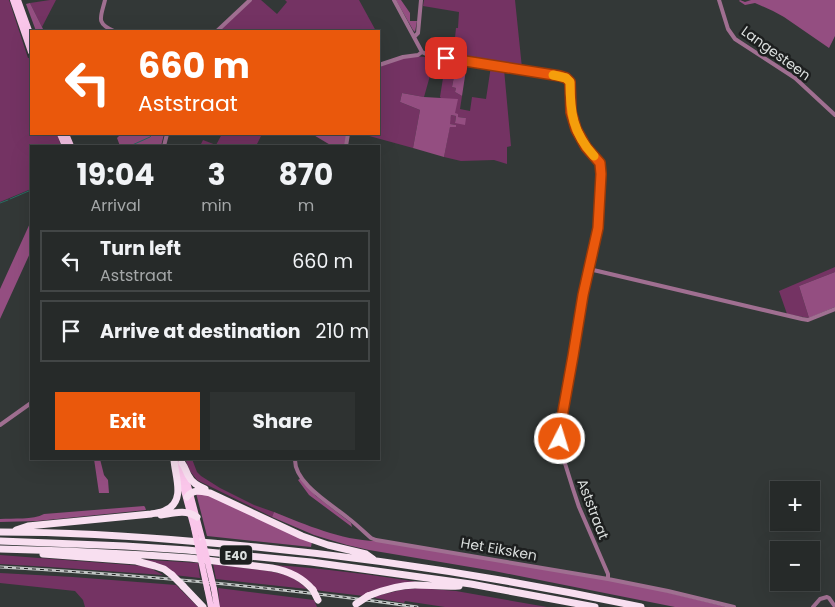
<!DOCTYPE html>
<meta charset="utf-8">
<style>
body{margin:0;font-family:Poppins,sans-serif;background:#2e3231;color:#f1f3f6;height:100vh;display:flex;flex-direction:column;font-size:19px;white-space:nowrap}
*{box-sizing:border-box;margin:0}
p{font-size:16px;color:#a4a7a8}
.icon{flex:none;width:28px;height:28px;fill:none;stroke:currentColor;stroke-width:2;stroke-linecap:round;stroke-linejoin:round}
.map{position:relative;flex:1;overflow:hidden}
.panel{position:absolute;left:30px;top:145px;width:350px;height:315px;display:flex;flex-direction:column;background:#262a29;border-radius:0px;box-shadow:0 5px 20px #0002,0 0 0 1px #424646}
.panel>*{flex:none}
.top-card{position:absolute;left:30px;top:30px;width:350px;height:105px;border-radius:0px;box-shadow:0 5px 20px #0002,0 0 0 1px #424646;background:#ea580c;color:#fff;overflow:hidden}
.buttons{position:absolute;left:770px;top:481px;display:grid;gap:10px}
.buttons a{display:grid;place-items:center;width:50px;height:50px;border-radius:0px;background:#262a29;box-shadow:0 5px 20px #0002,0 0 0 1px #424646;font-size:25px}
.pin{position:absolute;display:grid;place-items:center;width:42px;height:42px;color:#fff;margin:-21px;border-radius:10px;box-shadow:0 2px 8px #0006}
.me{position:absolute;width:55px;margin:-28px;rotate:5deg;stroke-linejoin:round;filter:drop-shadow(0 0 4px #0008)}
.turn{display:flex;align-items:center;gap:18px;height:105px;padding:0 25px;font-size:22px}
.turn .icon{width:65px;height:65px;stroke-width:2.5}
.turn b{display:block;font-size:35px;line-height:42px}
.eta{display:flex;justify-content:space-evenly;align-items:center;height:85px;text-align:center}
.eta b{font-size:30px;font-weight:700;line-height:35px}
.cta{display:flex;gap:10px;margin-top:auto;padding:10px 25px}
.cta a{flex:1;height:58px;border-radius:0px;background:#ea580c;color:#fff;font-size:20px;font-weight:700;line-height:58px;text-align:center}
.cta a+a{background:#2e3231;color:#f1f3f6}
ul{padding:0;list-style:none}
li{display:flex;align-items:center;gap:15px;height:62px;margin:0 10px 8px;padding:0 15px;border:2px solid #424646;border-radius:0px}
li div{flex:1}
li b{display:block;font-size:19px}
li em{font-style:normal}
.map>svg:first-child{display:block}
.green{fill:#743363}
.forest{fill:#944e81}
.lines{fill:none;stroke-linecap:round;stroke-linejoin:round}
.stream{stroke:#2a6c63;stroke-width:1}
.minor{stroke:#a06f91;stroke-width:4}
.trunk{stroke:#fac6ea;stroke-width:6}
.motorway{stroke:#f8dff0;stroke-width:7}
.rail-casing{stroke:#c2c6c5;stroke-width:3}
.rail{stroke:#1d1f1f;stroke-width:1;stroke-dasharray:4;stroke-linecap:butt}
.trunk-bridge{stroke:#fac6ea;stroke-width:6}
.motorway-bridge{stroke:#f8dff0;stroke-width:7}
.route-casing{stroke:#983908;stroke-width:12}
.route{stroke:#ea580c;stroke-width:9}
.slow{stroke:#f59e0b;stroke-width:9}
.labels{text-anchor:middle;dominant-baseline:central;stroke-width:5;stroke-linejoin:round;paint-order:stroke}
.shield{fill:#1d1f1f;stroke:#a2a5a5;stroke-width:1}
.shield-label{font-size:12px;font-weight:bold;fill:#dbdfde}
.street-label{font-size:14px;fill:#dbdfde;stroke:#1d1f1f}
</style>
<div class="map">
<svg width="835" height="607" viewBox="0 0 835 607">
<rect width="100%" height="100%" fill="#333837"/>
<!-- green -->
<path class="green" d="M0 0H9L28 58H30L31 62V134H57L61 146H31V189L0 202Z
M50 0H56L42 27 30 3Z
M252 0H261L277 14 287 2 285 0H359L376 31H219Z
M424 0H515L522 68 453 57 456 28H458L459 12 423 6Z
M414 56 435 58 424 97 402 93 400 102 420 110 413 148 362 134H379V67L402 58Z
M446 59 457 61 452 87 456 88 455 92 462 96 460 109 470 111 472 97 486 99 491 66 504 69 511 146 507 147V164L494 160 461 161 444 157 450 126 455 127 456 125 449 124 451 115 456 116 455 122 466 118 458 117 440 97Z
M222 134H262L256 146H200L203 140 216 145Z
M835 267V272L799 286 809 318 787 314 779 291Z
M185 459H192L197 472 201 476 220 488 254 505 274 512 272 517 197 480 190 471Z
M0 555 143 566 150 568 163 575 50 567 0 564Z
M135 559 198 563 200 578 174 575Z
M213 564C223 565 234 567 244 568 267 571 290 571 307 589L216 579Z
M272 565C323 568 374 575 424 583L364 596 322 591 316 590Z
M0 573 73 577 176 585 198 607H85L83 600 75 591 0 583Z
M218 588 314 600 317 607H220Z
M419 588 456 591 547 607H445L405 601 404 603 375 598 376 596 401 590Z"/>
<!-- forest -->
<path class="forest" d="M396 0H401L410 13V21H417L415 32 413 30Z
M740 0 745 2 751 0H835V36L829 48 784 17 773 11 755 3 745 5 739 1Z
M30 3 44 31H36L26 4Z
M457 61 467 63 462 96 455 92 456 88 452 87Z
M402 93 424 97 458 99 455 113 458 114V117L466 118 465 125 455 123 456 116 451 115 450 124 456 125V127H450L444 157 413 148 420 110 400 102Z
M121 134H164L161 146H120L117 138Z
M312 134H347L345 146H332Z
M31 221V251L0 319V289Z
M835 272V307L809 318 799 286Z
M94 459H100L104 475 108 480 109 493H99Z
M301 478 316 496 351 523 352 527 309 495 298 480Z
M201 492 312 542 311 547 207 536 196 493Z
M144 506 145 507 146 510 37 521 0 522V519C13 518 33 520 44 514Z
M274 512C307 525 340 540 376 541L632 584 666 592 727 607H675L494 571 369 550 347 545 314 535 272 517Z"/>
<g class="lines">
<!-- stream -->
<path class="stream" d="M130 146 150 137 153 134
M10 199 31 190
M0 203 8 200"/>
<!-- minor -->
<path class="minor" d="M105 0C101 17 95 23 114 31
M394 0 422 52 426 54 560 76 566 78 570 82 571 112 576 129 586 147 600 163 601 174 598 228 583 295 573 356 560 428V439L563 457 573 489 579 507 608 574V579
M719 0 728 29 735 39 795 78 835 115
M217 31 250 0
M414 37 418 33 421 0
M379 65 403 57 418 55 422 52
M164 146 167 134
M346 146 348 134
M589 269 802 319 808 320 835 309
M0 425 31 403
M295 459C294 483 331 504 348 518 356 524 363 531 371 538L376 540 608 579 668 591 734 607
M813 607 820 599 827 597 829 598 834 605"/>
<!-- trunk -->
<path class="trunk" d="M13 0 31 52
M18 0 31 36
M60 134 65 146
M66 134 71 146
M181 459 203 542
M177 464 194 528
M207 588 211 607
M214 589 217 607"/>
<!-- motorway -->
<path class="motorway" d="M182 463C185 467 186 471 188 475 192 483 198 486 205 489
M187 497C193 489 200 491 210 493L302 536 328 545 366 554 373 559
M161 515C174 513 186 509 197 517
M16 530 28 526 151 514C156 513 161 513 166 510 186 501 175 476 174 460
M0 532C67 532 134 536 200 542 348 554 495 576 641 607
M0 541 125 546 187 550 311 562 471 584 595 607
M0 549 67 551 145 555 190 558 272 568C289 571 302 577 313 590
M43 554 136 561 155 566 164 569 172 575
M183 586 203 607
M368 596C383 590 398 585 415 585 429 585 444 587 459 586"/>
<defs>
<path id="rail" d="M0 567C140 575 279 587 417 607"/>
</defs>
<!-- rail casing -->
<use href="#rail" class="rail-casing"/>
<!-- rail -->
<use href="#rail" class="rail"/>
<!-- trunk-bridge -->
<path class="trunk-bridge" d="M194 528 207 588
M203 542 214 589"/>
<!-- motorway-bridge -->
<path class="motorway-bridge" d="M172 575 183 586
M313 590 318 600
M356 604 368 596"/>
</g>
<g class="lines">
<defs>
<path id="route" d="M446 58 560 76 566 78 570 82 571 112 576 129 586 147 600 163 601 174 598 228 583 295 573 356 560 428V439"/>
</defs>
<!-- route casing -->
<use href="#route" class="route-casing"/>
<!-- route -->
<use href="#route" class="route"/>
<!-- slow -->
<path class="slow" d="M553 75 566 78 570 82C570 113 573 133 594 156"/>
</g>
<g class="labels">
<!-- shield labels -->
<rect class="shield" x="220" y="545.5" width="32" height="19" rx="4"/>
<g class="shield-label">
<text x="236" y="555">E40</text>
</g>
<!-- street labels -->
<g class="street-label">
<text transform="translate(776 53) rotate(36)">Langesteen</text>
<text transform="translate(593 509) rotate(69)">Aststraat</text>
<text transform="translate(499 549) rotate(10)">Het Eiksken</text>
</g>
</g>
</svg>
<div class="buttons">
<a>+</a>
<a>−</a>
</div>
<div class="pin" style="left:446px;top:58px;background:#d93025"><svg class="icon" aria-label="arrive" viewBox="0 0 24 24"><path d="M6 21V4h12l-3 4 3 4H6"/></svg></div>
<svg class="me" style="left:560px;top:439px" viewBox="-20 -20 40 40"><circle r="17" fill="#ea580c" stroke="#fff" stroke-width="3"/><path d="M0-11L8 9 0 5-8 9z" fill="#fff"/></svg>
<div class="top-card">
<div class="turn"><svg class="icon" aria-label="left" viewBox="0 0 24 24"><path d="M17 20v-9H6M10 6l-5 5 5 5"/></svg><div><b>660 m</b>Aststraat</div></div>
</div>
<section class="panel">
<div class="eta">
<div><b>19:04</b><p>Arrival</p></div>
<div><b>3</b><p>min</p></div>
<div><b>870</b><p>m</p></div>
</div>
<ul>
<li><svg class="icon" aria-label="left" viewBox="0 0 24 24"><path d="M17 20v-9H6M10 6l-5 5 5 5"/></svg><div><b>Turn left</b><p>Aststraat</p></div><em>660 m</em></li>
<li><svg class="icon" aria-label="arrive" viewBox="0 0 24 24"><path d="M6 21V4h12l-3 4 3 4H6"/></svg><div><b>Arrive at destination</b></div><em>210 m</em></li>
</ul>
<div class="cta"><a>Exit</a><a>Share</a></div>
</section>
</div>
